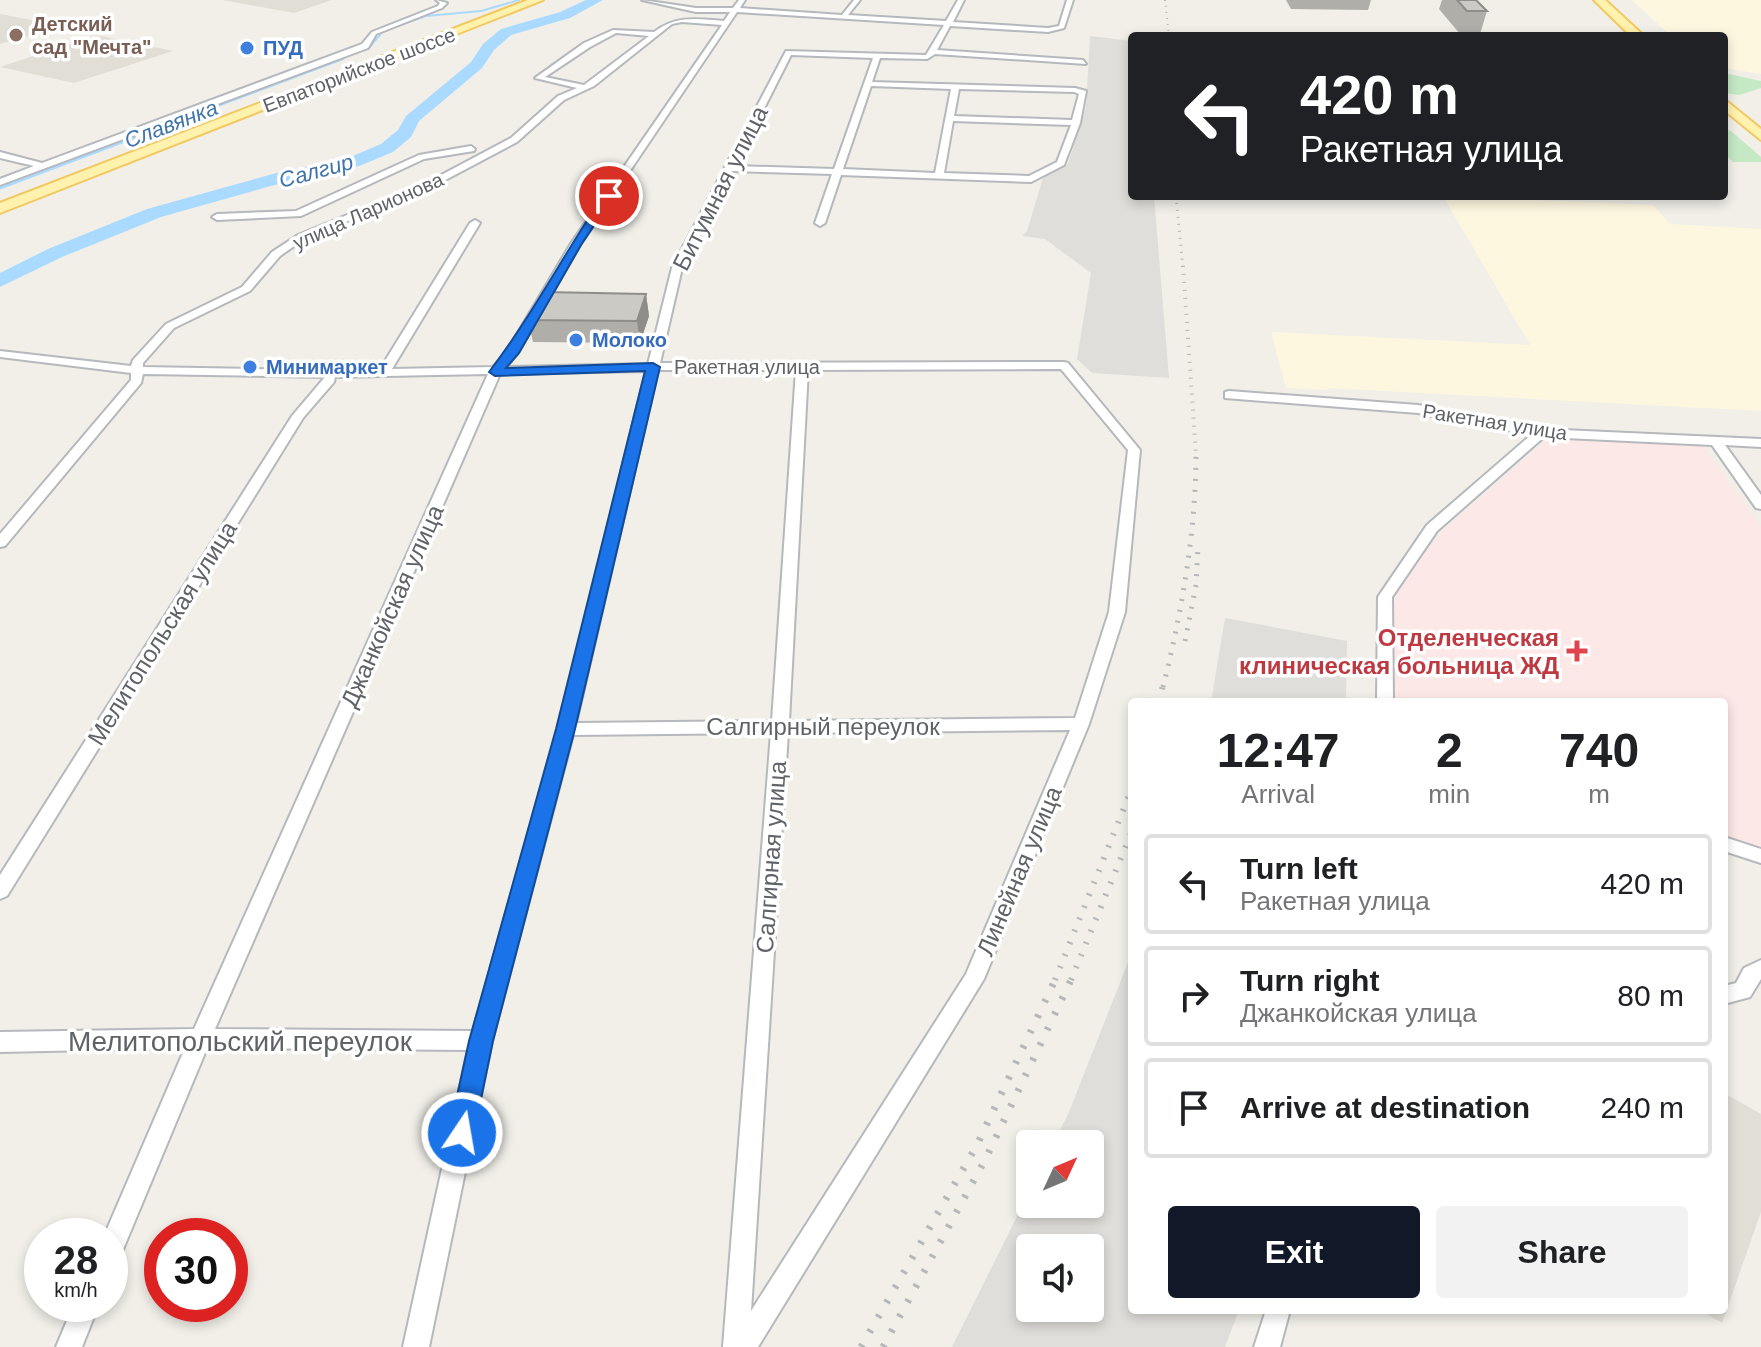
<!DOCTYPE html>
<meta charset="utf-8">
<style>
body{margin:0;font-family:Arial,sans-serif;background:#f2f2f2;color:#202124;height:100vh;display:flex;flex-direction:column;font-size:30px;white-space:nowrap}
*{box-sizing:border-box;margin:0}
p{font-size:26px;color:#757577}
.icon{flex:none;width:44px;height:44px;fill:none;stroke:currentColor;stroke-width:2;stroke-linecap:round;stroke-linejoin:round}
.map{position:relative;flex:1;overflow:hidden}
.sheet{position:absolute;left:1128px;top:698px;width:600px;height:616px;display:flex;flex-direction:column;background:#fff;border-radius:8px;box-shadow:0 4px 12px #0003}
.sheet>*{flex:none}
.hud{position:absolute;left:1128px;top:32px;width:600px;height:168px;border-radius:8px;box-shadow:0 4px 12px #0003;background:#202124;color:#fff;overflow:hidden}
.needle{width:52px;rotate:46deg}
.tools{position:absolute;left:1016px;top:1130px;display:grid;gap:16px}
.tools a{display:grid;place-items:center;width:88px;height:88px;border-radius:8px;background:#fff;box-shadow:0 4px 12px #0003;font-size:40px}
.speed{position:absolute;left:24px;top:1218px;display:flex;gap:16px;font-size:40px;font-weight:700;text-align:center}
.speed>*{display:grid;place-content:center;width:104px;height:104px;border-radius:50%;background:#fff;box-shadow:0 4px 12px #0003;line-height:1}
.speed small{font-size:20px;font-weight:400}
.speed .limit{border:12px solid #d22;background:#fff;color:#111}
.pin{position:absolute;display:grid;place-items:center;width:68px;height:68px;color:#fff;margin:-34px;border:4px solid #fff;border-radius:50%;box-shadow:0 2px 8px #0007}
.me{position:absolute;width:88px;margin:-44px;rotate:12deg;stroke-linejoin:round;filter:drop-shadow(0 0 6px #0008)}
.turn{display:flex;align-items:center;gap:28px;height:168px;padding:0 40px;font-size:36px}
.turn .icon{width:104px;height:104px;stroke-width:2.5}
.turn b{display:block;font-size:56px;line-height:68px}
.eta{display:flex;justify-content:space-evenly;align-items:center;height:136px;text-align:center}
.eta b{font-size:48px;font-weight:800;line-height:56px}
.action{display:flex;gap:16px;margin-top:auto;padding:16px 40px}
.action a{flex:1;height:92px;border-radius:8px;background:#111827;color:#fff;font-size:32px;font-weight:800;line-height:92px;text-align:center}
.action a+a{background:#f2f2f2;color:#202124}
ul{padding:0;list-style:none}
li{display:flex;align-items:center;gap:24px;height:100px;margin:0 16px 12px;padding:0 24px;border:4px solid #e0e0e0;border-radius:8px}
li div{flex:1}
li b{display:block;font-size:30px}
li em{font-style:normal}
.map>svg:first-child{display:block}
.commercial{fill:#fef7e0}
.industrial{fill:#e0deda;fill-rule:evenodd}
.education{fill:#e1ded6}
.medical{fill:#fce8e6}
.green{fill:#c5e8c5}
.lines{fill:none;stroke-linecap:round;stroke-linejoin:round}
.stream-far1{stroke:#aadaff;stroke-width:2}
.stream{stroke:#aadaff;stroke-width:3}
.river{fill:#aadaff;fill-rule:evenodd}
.street-casing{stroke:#b5b8bc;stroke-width:4}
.primary-casing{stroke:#f2c960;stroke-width:4}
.street{fill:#fff;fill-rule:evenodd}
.primary{fill:#fff2af;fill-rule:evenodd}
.rail-far5{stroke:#b6b7b8;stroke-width:2;stroke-dasharray:1 5;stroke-linecap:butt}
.rail-far4{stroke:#b6b7b8;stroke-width:3;stroke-dasharray:1 6;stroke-linecap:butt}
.rail-far3{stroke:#b6b7b8;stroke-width:4;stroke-dasharray:1 7;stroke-linecap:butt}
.rail-far2{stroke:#b6b7b8;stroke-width:5;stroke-dasharray:2 9;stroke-linecap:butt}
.rail-far1{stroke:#b6b7b8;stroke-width:6;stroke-dasharray:2 11;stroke-linecap:butt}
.rail{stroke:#b6b7b8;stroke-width:7;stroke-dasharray:3 14;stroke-linecap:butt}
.wall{fill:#afaea9}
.shaded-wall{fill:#8f8d8a}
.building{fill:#cccac5;stroke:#8f8d8a;stroke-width:2}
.route{fill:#1a73e8;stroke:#114b97;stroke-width:2}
.education-dot{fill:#8d6e63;stroke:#fff;stroke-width:3}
.shop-dot{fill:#3f7fe0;stroke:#fff;stroke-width:3}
.health-dot{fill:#e0444e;stroke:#fff;stroke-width:3}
.labels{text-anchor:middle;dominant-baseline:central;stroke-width:7;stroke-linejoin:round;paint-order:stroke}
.far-education-label{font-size:20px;font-weight:bold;fill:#785e54;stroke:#fff;text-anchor:start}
.far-shop-label{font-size:20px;font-weight:bold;fill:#366cbe;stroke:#fff;text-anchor:start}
.far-street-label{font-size:20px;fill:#5f6368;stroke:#fff}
.far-water-label{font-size:22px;font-style:italic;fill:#4174aa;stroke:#fff}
.street-label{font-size:24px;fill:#5f6368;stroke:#fff}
.health-label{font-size:24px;font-weight:bold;fill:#be3a42;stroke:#fff;text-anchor:end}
.near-street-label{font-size:28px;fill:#5f6368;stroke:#fff}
</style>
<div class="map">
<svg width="1761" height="1347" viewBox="0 0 1761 1347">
<rect width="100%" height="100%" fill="#f1efe8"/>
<!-- commercial -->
<path class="commercial" d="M1632 0H1761V74L1724 68V36H1671Z
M1443 196 1653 205 1670 224 1761 229V411L1328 388V390L1286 388 1271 332 1530 345Z"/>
<!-- industrial -->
<path class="industrial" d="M1090 36 1132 41V196H1154L1169 378 1092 373 1077 359 1091 273 1045 239 1022 236 1027 231 1043 178 1068 164 1086 107Z
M1225 618 1347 641 1346 702H1211Z
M1132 952V1310H1239L1225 1347H952L1030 1190V1204H1090V1144H1053L1069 1112ZM1030 1248H1090V1308H1030Z"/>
<!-- education -->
<path class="education" d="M222 0H332L294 13Z
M0 14 63 26 0 44Z
M96 35 173 51 74 83 0 67Z
M1724 1093 1761 1114V1212L1722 1323 1700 1310H1724Z"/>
<!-- medical -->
<path class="medical" d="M1548 438 1701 443 1761 527V849L1724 835V702H1393L1392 600 1406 574 1443 530Z"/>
<!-- green -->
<path class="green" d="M1724 73 1761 81V88L1739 95 1724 93Z
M1724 129 1731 131 1761 157V162H1733L1724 153Z"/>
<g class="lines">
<!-- stream-far1 -->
<path class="stream-far1" d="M368 49 383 31 426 16 481 11 519 0
M183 119 343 59"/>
<!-- stream -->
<path class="stream" d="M0 188 188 117"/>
<!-- river -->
<path class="river" d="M586 0H603L570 18 511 35 494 50 482 68 419 121 411 137 393 152 359 166 289 181 161 217 62 257 0 287V273L48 249 147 209 280 172 348 158 381 144 398 130 406 116 471 62 483 44 501 29 560 12Z"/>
<defs>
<path id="street" d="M436 0 447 3 442 8 376 34 368 48 0 185V179L34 166 0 158V152L42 163 362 44 372 32 438 6 440 3Z
M642 0 696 8H733L739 0H745L740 8 842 15 854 0H860L848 15 946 21 958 0H964L953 22 1048 28 1059 26 1067 0H1073L1064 28 1048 32 950 26 937 50 1083 60 1086 64 935 54 927 59 880 58 872 82 1075 88 1086 91 1080 123 1064 165 1031 182 841 175 825 223 820 226 815 223 832 174 732 171 682 268 660 363 1064 362 1068 363 1140 450 1125 612 1089 724 984 979 758 1347H723L771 733 573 735 492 1041 429 1347H403L468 1050 207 1048 119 1259 110 1262V1236H104L185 1048 0 1052V1032L194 1029 488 374 335 377 334 382 303 418 7 896 0 899V875L292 416 325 377 143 374 141 383 5 546 0 547V534L131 380V373L0 357V351L131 366 133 360 166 324 242 287 272 252 298 235 428 182 511 138 558 96 577 88 535 78 584 43 613 30 654 32C677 15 697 19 724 21L730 12H696ZM737 12 944 25 926 55 786 51 672 268 648 364 506 367 518 353 580 245ZM682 22 722 25 570 245 507 351 493 367 392 369 480 223 475 220 470 223 380 369 314 370 143 367V363L174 328 250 291 280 256 304 239 434 186 517 142 564 100 594 86 672 24ZM616 33 649 36 584 85 545 77 590 47ZM791 55 873 58 834 169 735 166ZM871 86 951 89 935 173 843 169ZM959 89 1074 92 1079 94 1072 120 954 116ZM953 121 1071 125 1057 162 1029 176 944 173ZM1061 369 1128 450 1109 612 1075 718 789 721 808 370ZM658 370H796L772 721 576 723ZM646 371 558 729 473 1031 215 1029 500 374ZM1070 730 966 974 751 1311 788 733Z
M471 146 475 149 474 151 424 159 301 216 217 220 212 217 217 214 296 211 419 155Z
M1229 391 1418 405 1541 429 1761 439V447L1725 445 1761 495V509L1756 508 1712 445 1544 437 1437 531 1392 597 1393 702H1377L1378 597 1427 525 1531 435 1418 413 1225 398V392Z
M1724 837 1761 849V863L1724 851Z
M1761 960V979L1750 997 1724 1004V986L1736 983 1744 968Z
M74 1304H99L82 1347H56Z
M1266 1310H1290L1280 1347H1254Z"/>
<path id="primary" d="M528 0H543L0 213V203Z
M1594 0H1605L1644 36H1631Z
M1724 99 1761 129V140L1724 110Z"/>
</defs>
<!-- street casing -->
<use href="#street" class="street-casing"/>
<!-- primary casing -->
<use href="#primary" class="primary-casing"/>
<!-- street -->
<use href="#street" class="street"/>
<!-- primary -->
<use href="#primary" class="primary"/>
<!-- rail-far5 -->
<path class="rail-far5" d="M1165 0 1169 36"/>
<!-- rail-far4 -->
<path class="rail-far4" d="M1176 196 1183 268"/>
<!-- rail-far3 -->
<path class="rail-far3" d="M1183 266 1196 454"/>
<!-- rail-far2 -->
<path class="rail-far2" d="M1185 641 1196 585 1198 547
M1163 687C1182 611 1196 531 1196 452"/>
<!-- rail-far1 -->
<path class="rail-far1" d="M1159 702 1163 685
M1055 980 1132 788
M1071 980 1132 831"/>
<!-- rail -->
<path class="rail" d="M861 1347 977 1145 1056 978
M883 1347 986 1158 1072 978"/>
</g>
<!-- wall -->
<path class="wall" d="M1286 0H1371L1368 10 1291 9Z
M1442 0H1476L1487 11 1480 34H1460L1439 9Z
M646 294 649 316 640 343 533 342 528 320Z"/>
<!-- shaded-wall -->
<path class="shaded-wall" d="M646 294 649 316 640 343 637 321Z"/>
<!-- building -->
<path class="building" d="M1457 0H1476L1487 11H1467Z
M544 292 646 294 637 321 528 320Z"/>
<!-- route -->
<path class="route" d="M609 192 614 196 581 245 519 353 506 368 653 363 660 367 575 729 493 1041 474 1133 471 1141 462 1145 453 1141 449 1133 469 1041 556 729 645 371 495 376 489 372C532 316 565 252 605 193Z"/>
<!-- markers -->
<circle class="education-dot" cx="16" cy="35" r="8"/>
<g class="shop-dot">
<circle cx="247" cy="48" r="8"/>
<circle cx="576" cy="340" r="8"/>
<circle cx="250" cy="367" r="8"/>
</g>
<path class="health-dot" d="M1573 639h8v8h8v8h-8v8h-8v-8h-8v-8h8z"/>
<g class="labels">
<!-- far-education labels -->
<g class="far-education-label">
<text x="32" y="24">Детский<tspan x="32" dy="23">сад "Мечта"</tspan></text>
</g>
<!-- far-shop labels -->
<g class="far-shop-label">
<text x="263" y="48">ПУД</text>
<text x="592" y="340">Молоко</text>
<text x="266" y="367">Минимаркет</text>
</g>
<!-- far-street labels -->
<g class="far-street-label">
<text transform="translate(359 70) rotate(-21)">Евпаторийское шоссе</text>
<text transform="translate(368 211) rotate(-24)">улица Ларионова</text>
<text x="747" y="367">Ракетная улица</text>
<text transform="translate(1495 422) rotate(9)">Ракетная улица</text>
</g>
<!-- far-water labels -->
<g class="far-water-label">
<text transform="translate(171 124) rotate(-21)">Славянка</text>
<text transform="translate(316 171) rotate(-15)">Салгир</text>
</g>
<!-- street labels -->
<g class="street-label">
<text transform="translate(720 188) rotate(-63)">Битумная улица</text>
<text transform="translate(392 606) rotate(-66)">Джанкойская улица</text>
<text transform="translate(162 633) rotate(-58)">Мелитопольская улица</text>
<text x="823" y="726">Салгирный переулок</text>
<text transform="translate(771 857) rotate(-86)">Салгирная улица</text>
<text transform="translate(1019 871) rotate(-67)">Линейная улица</text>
</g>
<!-- health labels -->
<g class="health-label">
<text x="1559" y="637">Отделенческая<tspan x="1559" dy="28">клиническая больница ЖД</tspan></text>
</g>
<!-- near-street labels -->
<g class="near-street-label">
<text x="240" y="1041">Мелитопольский переулок</text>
</g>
</g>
</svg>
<div class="tools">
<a><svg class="needle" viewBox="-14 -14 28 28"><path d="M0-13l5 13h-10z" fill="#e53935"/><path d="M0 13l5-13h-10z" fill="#757577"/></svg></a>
<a><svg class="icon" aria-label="sound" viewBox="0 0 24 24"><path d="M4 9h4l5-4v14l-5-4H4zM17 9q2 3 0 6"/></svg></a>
</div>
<div class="speed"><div>28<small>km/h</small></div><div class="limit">30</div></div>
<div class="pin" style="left:609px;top:196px;background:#d93025"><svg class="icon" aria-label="arrive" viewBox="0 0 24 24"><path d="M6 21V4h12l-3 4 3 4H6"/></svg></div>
<svg class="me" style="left:462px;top:1133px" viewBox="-20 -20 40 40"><circle r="17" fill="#1a73e8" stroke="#fff" stroke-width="3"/><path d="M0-11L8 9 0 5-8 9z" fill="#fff"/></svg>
<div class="hud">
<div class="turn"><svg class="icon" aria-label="left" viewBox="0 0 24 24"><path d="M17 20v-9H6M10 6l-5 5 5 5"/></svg><div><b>420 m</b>Ракетная улица</div></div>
</div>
<section class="sheet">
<div class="eta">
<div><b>12:47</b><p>Arrival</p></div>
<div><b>2</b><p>min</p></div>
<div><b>740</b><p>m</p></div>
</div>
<ul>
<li><svg class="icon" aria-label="left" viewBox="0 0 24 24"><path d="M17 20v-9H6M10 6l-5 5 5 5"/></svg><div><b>Turn left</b><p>Ракетная улица</p></div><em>420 m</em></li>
<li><svg class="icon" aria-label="right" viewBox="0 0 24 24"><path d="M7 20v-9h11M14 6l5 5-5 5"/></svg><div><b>Turn right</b><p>Джанкойская улица</p></div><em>80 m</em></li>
<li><svg class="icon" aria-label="arrive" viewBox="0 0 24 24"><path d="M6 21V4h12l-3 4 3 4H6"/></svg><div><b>Arrive at destination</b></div><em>240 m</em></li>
</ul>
<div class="action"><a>Exit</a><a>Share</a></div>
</section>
</div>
